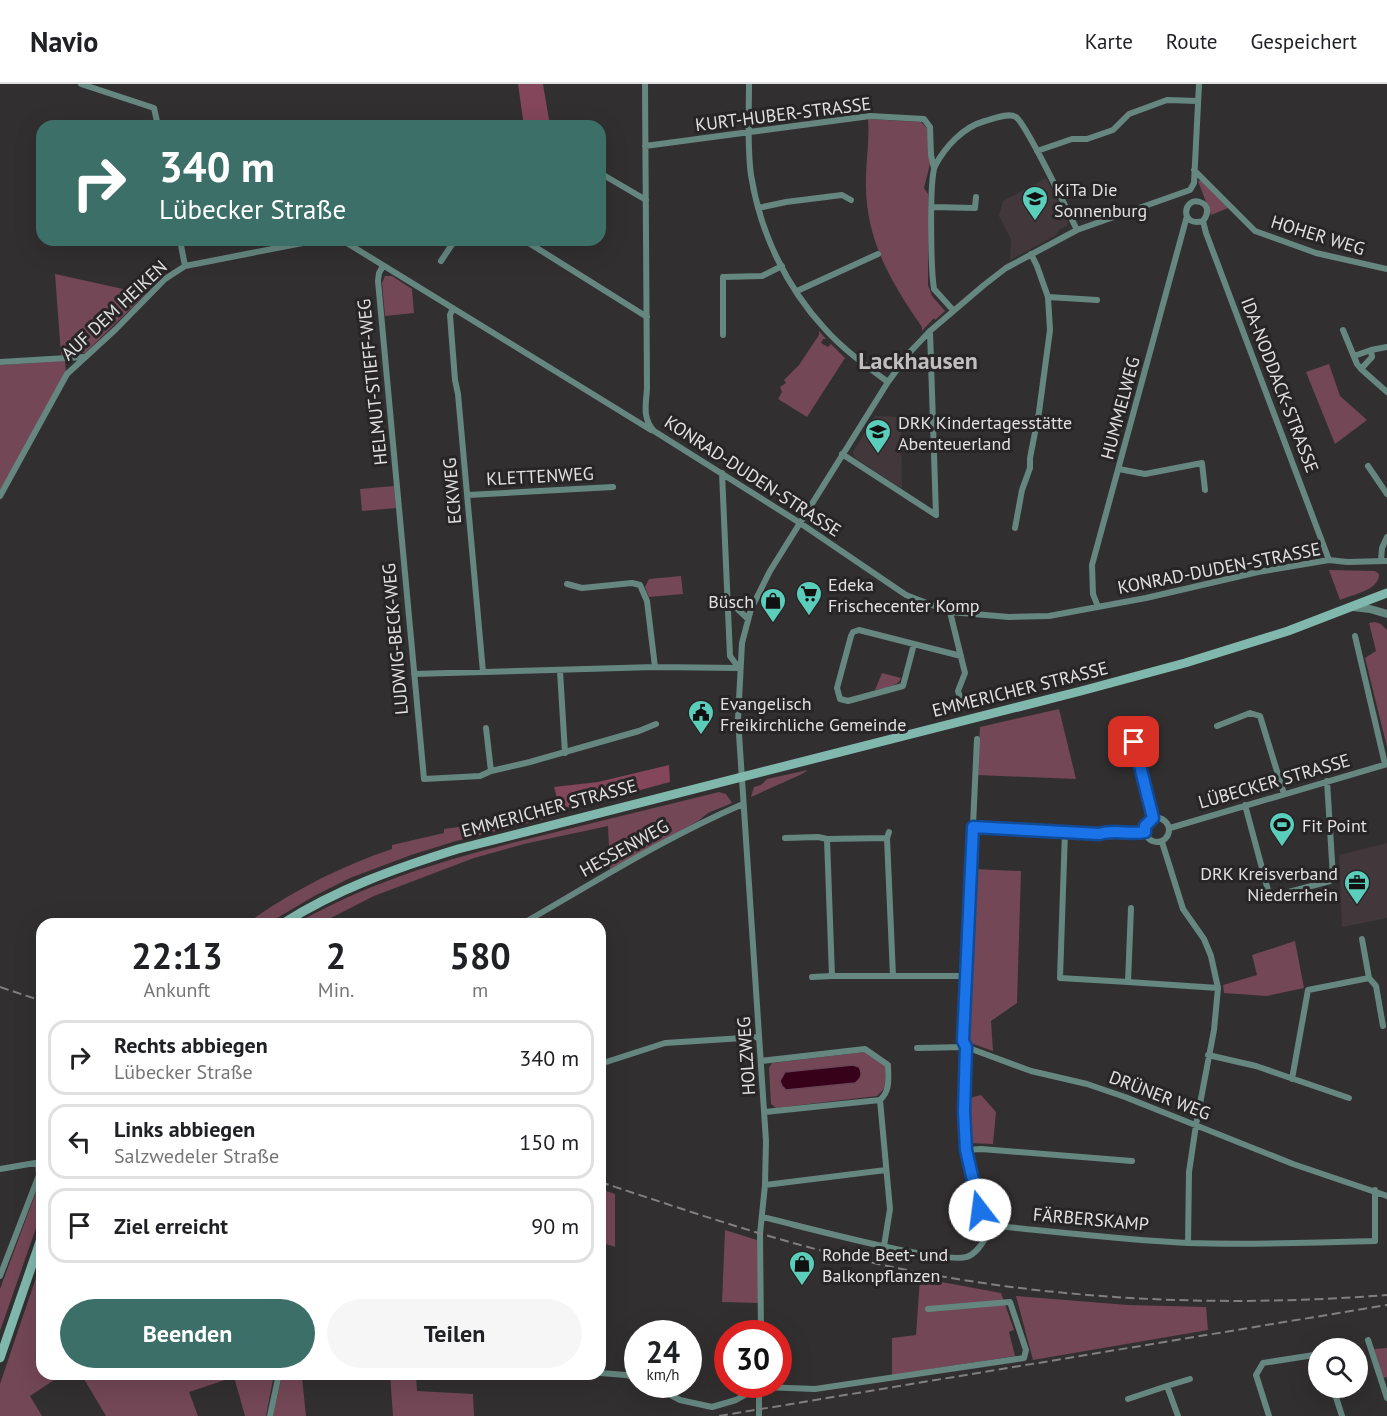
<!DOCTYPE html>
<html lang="de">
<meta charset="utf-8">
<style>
body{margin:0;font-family:"PT Sans",sans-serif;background:#f6f6f6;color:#202124;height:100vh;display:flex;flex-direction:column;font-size:22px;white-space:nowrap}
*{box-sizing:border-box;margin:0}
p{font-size:20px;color:#757577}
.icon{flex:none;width:33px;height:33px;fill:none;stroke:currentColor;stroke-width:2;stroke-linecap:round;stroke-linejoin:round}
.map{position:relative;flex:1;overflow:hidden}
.sheet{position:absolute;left:36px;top:834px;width:570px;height:462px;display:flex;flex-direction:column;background:#fff;border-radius:18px;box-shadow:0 6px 24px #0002}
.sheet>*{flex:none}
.banner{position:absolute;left:36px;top:36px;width:570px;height:126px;border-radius:18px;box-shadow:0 6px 24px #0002;background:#3b6f68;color:#fff;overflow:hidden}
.controls{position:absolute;left:1308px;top:1254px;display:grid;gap:12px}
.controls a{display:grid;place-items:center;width:60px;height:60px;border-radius:50%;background:#fff;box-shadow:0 6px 24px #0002;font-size:30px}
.speed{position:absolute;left:624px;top:1236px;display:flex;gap:12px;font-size:30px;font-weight:700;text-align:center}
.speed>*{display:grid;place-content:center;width:78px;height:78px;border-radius:50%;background:#fff;box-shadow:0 6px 24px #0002;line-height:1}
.speed small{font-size:15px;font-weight:400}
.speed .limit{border:9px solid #d22;background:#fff;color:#111}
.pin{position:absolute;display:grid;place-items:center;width:51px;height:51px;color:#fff;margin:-26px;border-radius:12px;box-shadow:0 3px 9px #0006}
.me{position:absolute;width:66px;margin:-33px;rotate:345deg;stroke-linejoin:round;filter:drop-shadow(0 0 4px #0008)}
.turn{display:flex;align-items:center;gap:21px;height:126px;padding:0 24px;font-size:27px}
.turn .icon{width:78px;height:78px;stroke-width:2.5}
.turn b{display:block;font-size:42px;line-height:51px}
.eta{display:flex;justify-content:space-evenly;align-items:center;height:102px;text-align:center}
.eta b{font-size:36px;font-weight:700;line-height:42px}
.action{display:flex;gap:12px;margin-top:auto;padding:12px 24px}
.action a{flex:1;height:69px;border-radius:36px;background:#3b6f68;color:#fff;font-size:24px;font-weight:700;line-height:69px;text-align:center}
.action a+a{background:#f6f6f6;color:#202124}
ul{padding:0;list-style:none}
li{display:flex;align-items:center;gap:18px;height:75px;margin:0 12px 9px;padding:0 12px;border:3px solid #e0e0e0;border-radius:18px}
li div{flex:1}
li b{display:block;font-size:22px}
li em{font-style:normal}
header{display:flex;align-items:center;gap:36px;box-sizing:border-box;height:84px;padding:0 30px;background:#fff;border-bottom:2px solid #e0e0e0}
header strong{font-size:28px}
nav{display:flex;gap:33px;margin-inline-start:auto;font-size:21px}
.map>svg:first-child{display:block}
.built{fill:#42383b}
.green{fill:#734755}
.forest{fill:#83465b}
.water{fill:#37011a;stroke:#6a4456;stroke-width:1.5}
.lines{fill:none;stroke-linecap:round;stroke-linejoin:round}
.minor{stroke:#658780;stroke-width:6}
.tertiary{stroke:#658780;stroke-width:8}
.secondary{stroke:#81b8ad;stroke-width:9}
.rail{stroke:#817f80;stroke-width:2;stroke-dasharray:9 4.5;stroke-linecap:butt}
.route-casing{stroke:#114b97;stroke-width:15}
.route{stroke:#1a73e8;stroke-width:10}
.labels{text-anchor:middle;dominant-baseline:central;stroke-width:6;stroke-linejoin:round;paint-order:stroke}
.street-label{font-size:18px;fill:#e2e0e1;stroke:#282526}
.poi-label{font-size:18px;fill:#e2e0e1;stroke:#282526;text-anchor:start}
.district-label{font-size:24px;font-weight:bold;fill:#c2bebf;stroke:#282526}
</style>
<header>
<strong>Navio</strong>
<nav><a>Karte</a><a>Route</a><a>Gespeichert</a></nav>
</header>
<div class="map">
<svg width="1387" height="1332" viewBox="0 0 1387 1332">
<rect width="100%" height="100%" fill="#322f30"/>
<!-- built -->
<path class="built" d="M1046 94 1067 135 1068 141 1059 146 1056 151 1010 176 1011 155 999 132 1003 117Z
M875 332 901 333 902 405 854 373 853 368Z
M1387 759V834L1342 843 1339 771Z"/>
<!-- green -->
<path class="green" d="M868 35 921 38 927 44 931 76 924 104 928 110V201L932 212 945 227 935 236 934 234 922 247V243C892 200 867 158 866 104 865 81 870 58 868 35Z
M1202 96 1228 124 1211 131 1198 97Z
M55 190 146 210 85 269 61 271Z
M385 192H392L412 205 414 229 385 232 382 199Z
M819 247 826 255H823L821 259 828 263 831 260 845 274 807 333 778 315 782 308 780 303 786 299 784 296 799 281 819 251Z
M65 277 66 288 0 406V281Z
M1329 280 1340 312 1367 336 1335 360 1306 288Z
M394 402 396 424 362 427 360 405Z
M1329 486 1375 487 1379 490C1380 506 1352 511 1340 516Z
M681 492 683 510 649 513 645 503 649 495Z
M1375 538 1381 540 1387 546V663L1365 574 1376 567 1369 539Z
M882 589 901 594C898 603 884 604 875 606Z
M1059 625 1076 695 977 691 980 643Z
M808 686 802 690 751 713 754 703 761 701 767 695Z
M719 708 726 710 732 719 708 729 698 737 610 785 608 742 524 760 474 774 374 812 319 840H295C380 792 462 771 556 748 610 735 665 721 719 708Z
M560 725V731L456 757 411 771 350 794 316 811 267 840H246C290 808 341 782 392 765V761L444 749V745L488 739 521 730 522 734Z
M973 785 1021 787 1017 919 991 937 993 967 965 957Z
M1295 857 1304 904 1267 912 1224 909 1223 901 1257 891 1252 871Z
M865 968 885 982V1004L877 1012 776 1024 771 1020 769 984 772 979Z
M981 1011 996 1028 993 1060 968 1059 970 1014Z
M42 1092V1127L0 1247V1205Z
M600 1105 615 1110V1163L600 1158Z
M725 1146 757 1156 759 1219 722 1218Z
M42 1176V1290H63L30 1312 42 1332H0V1300Z
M920 1194 1001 1209 1014 1246 1009 1248 1015 1272 892 1291V1254L916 1251Z
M1016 1212 1128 1221 1206 1223 1208 1246 1033 1276Z
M1387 1264V1293L1383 1294 1374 1265Z
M81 1290H274L266 1332H245L234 1293 189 1308 198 1332H106Z
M390 1290H416L417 1307 473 1310 474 1332H393Z
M302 1294 306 1332H273L281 1296Z"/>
<!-- forest -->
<path class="forest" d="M518 0H543L550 42H524Z
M669 681 670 698 570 725 568 723 560 725 554 703 598 698Z"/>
<!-- water -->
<path class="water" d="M853 981 859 983C863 991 861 994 855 999L786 1006 782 1002 780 997 785 988Z"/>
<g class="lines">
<!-- minor -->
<path class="minor" d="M81 0 154 24 158 42
M645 0 647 304C646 320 642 334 654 347L800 439 906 511 950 528 1009 533 1049 532 1146 514 1258 488 1329 476 1347 478 1387 477
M749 0C749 30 747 62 751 91 760 148 786 203 825 245 843 265 866 282 888 298
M645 62 870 32 924 35 930 43 931 71 934 84
M1037 67 1072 55H1087L1113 46 1129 30 1167 16 1198 17
M1194 86 1255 147 1316 169 1387 185
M600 89 646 116
M932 123 975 124 976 113
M758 124 786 118 842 111 851 116
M1203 137C1179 144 1183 112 1200 118 1210 121 1208 131 1203 137L1206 149 1329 476
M180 156 185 182
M342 156 651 346
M524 156 647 233
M441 177 455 156
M383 182 379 189 378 197 424 695 480 692 491 687 530 678 639 647 656 640
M797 207 878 170
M1048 213 1097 216
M453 224 450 231 455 296 458 310 483 588
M953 226 934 205C931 187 929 96 935 82 945 63 963 43 985 37 993 35 1008 28 1016 33 1027 41 1068 128 1077 146
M1343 246 1357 280 1361 285
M930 247 936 431
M723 251V193L762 192 782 182
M1387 263 1371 266 1372 273 1361 285 1387 308
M1354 272 1371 266
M0 278 84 273
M842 370 936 431
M1368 382 1387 410
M1119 385 1145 390 1202 379 1205 406
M722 389 730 572 739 584
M468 411 613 403
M0 412 67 290 116 245 165 195 185 182 318 156
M1015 444 1022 406 1030 384V374L1039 328 1050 246 1048 213 1037 182 1031 170
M1381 476 1382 464 1387 453
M567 500 582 504 632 499 640 501 647 517 655 583
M727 515 748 535
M1098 523 1093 510 1092 481 1187 132
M950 528 965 589 958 607 962 620
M1355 552 1385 680
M914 560 903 602 848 617 840 615 837 604 851 552 853 548 859 546 961 572
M560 587 565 669
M414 590 655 583 739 584
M1217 642 1250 629 1260 632 1284 710
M486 644 491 687
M977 655 963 957 966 963 964 1027 966 1066 969 1083 980 1126 993 1139 1007 1143C1067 1149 1128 1156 1188 1159 1251 1161 1313 1159 1375 1157V1106
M1134 658 1153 734
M1245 721 1269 810 1274 812 1330 797 1333 793 1327 697
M1145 746a12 12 0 1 1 24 0a12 12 0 1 1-24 0Z
M973 743 1100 750C1114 745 1130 751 1145 748
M1170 744 1387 680
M889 748 887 754 893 892
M1065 748 1060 894 1128 898
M785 754 818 753 827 755 887 754
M827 755 832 892H966
M1162 758 1183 825 1204 855 1211 872 1218 904 1214 946 1196 1041 1189 1088 1188 1159
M1131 824 1128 898 1218 904
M522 840C595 798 666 753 743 720
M812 893 832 892
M1369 894 1376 902 1383 942
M917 964 966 963 1031 987 1087 1000 1125 1013 1293 1080 1387 1112
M1208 971 1256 982 1349 1014
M761 977 865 965 888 981C888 994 891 1006 880 1016L890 1125 884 1162
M600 980 665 959 759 953
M1292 995 1308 906 1369 894 1362 855
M765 1028 880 1016
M966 1066 981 1065 1132 1077
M0 1085 41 1078
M765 1101 886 1086
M762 1133C794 1140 948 1183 969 1172 981 1166 987 1150 993 1139
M0 1192 39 1091 38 1078
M761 1250 760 1150 765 1101 766 1057 738 635 742 559 751 525 770 487 888 298 910 268 930 247 984 201 1006 184 1077 146 1190 106 1194 99 1199 0
M1368 1256 1387 1314
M600 1289 626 1291 638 1295
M650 1300 680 1316 712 1323 736 1316 759 1303 815 1305 1024 1274 1026 1266 1010 1218 928 1225
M1167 1302 1190 1295
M1333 1304 1342 1332
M1128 1315 1167 1302 1178 1332
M270 1332 279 1290
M759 1332V1300
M1269 1332 1256 1291 1263 1279 1314 1271 1318 1274"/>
<!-- tertiary -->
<path class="tertiary" d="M1353 523 1370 525 1387 530"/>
<!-- secondary -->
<path class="secondary" d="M282 840C337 805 396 784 458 765L1081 607 1185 579 1288 547 1387 509
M0 1274 42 1152"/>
<!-- rail -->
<path class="rail" d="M0 903 42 917
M600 1098C680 1124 760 1152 843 1172 1021 1215 1204 1225 1387 1211
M719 1332 1387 1221"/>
</g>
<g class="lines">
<defs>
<path id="route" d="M980 1126 966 1066 964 1027 966 963 963 957 973 743 1100 750C1114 745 1130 751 1145 748V742L1153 734 1134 658"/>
</defs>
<!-- route casing -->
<use href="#route" class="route-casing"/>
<!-- route -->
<use href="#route" class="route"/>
</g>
<!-- icons -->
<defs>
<symbol id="school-pin" viewBox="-11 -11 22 30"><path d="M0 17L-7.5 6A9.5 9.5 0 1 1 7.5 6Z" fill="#5bcebb" stroke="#282526"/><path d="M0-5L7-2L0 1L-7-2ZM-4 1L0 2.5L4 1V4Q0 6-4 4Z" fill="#111"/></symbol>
<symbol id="supermarket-pin" viewBox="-11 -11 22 30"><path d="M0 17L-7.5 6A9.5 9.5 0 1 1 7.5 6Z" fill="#5bcebb" stroke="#282526"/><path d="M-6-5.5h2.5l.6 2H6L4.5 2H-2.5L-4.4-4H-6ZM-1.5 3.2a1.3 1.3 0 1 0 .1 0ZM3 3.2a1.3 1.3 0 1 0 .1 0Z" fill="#111"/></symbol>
<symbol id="shop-pin" viewBox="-11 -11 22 30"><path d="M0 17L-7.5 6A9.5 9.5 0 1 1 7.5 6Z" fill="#5bcebb" stroke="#282526"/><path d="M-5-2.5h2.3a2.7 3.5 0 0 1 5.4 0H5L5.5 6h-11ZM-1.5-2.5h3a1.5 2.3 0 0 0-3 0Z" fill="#111"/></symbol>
<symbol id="civic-pin" viewBox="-11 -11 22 30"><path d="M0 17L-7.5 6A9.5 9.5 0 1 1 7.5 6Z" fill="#5bcebb" stroke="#282526"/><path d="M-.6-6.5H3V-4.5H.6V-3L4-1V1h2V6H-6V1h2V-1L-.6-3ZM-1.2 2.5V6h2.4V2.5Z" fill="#111"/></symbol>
<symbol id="stadium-pin" viewBox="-11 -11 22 30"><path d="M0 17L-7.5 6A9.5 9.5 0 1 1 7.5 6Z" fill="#5bcebb" stroke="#282526"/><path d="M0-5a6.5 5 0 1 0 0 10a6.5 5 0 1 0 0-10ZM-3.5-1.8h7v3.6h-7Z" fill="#111"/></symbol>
<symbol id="office-pin" viewBox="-11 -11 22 30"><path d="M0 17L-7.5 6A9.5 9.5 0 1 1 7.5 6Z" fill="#5bcebb" stroke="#282526"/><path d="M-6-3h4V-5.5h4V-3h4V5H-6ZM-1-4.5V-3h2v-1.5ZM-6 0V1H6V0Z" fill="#111"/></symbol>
</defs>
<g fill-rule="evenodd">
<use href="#school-pin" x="1020" y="100" width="30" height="40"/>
<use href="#school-pin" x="863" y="333" width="30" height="40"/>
<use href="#supermarket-pin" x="794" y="495" width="30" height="40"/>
<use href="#shop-pin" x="758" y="502" width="30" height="40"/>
<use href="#civic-pin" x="686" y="614" width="30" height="40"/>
<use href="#stadium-pin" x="1267" y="726" width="30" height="40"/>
<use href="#office-pin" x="1342" y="784" width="30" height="40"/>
<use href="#shop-pin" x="787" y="1165" width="30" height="40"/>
</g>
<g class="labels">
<!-- street labels -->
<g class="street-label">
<text transform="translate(783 30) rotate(-7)">KURT-HUBER-STRASSE</text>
<text transform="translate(1318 151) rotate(17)">HOHER WEG</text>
<text transform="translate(114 226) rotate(-43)">AUF DEM HEIKEN</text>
<text transform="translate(372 298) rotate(-96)">HELMUT-STIEFF-WEG</text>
<text transform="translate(1280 301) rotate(69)">IDA-NODDACK-STRASSE</text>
<text transform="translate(1120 324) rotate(-75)">HUMMELWEG</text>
<text transform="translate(540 392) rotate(-3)">KLETTENWEG</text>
<text transform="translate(753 392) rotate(33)">KONRAD-DUDEN-STRASSE</text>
<text transform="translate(452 407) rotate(-95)">ECKWEG</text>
<text transform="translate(1219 484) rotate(-11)">KONRAD-DUDEN-STRASSE</text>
<text transform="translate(395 555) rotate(-95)">LUDWIG-BECK-WEG</text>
<text transform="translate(1020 605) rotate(-14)">EMMERICHER STRASSE</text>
<text transform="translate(1274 697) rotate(-16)">LÜBECKER STRASSE</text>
<text transform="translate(549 724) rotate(-15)">EMMERICHER STRASSE</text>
<text transform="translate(624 764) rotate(-29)">HESSENWEG</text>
<text transform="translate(746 972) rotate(-94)">HOLZWEG</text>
<text transform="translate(1160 1011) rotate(21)">DRÜNER WEG</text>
<text transform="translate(1091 1135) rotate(5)">FÄRBERSKAMP</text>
</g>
<!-- poi labels -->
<g class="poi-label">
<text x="1054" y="105">KiTa Die<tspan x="1054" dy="21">Sonnenburg</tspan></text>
<text x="898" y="338">DRK Kindertagesstätte<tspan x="898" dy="21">Abenteuerland</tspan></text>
<text x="828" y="500">Edeka<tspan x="828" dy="21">Frischecenter Komp</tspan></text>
<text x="754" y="517" text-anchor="end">Büsch</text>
<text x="720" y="619">Evangelisch<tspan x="720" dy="21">Freikirchliche Gemeinde</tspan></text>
<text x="1302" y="741">Fit Point</text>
<text x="1338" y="789" text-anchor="end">DRK Kreisverband<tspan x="1338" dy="21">Niederrhein</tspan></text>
<text x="822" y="1170">Rohde Beet- und<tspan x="822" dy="21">Balkonpflanzen</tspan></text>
</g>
<!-- district labels -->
<g class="district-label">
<text x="918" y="276">Lackhausen</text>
</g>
</g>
</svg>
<div class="controls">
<a><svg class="icon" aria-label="search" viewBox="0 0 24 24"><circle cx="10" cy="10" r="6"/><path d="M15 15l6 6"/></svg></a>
</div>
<div class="speed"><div>24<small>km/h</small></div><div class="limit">30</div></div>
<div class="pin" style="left:1134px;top:658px;background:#d93025"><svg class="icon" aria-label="arrive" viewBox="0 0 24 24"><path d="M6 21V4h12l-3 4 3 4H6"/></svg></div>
<svg class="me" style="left:980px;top:1126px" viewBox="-20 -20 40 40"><circle r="19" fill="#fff"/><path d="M0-13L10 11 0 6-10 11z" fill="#1a73e8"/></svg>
<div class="banner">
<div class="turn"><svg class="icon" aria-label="right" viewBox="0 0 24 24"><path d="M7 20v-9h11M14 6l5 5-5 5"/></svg><div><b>340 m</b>Lübecker Straße</div></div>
</div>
<section class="sheet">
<div class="eta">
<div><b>22:13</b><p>Ankunft</p></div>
<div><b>2</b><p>Min.</p></div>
<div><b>580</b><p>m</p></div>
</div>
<ul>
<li><svg class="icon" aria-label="right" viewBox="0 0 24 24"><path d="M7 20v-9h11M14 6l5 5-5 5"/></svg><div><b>Rechts abbiegen</b><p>Lübecker Straße</p></div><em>340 m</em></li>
<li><svg class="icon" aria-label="left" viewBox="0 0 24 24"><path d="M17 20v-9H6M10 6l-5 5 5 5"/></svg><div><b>Links abbiegen</b><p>Salzwedeler Straße</p></div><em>150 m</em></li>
<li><svg class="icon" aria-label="arrive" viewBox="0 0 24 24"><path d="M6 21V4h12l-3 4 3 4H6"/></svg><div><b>Ziel erreicht</b></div><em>90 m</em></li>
</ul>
<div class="action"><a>Beenden</a><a>Teilen</a></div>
</section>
</div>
